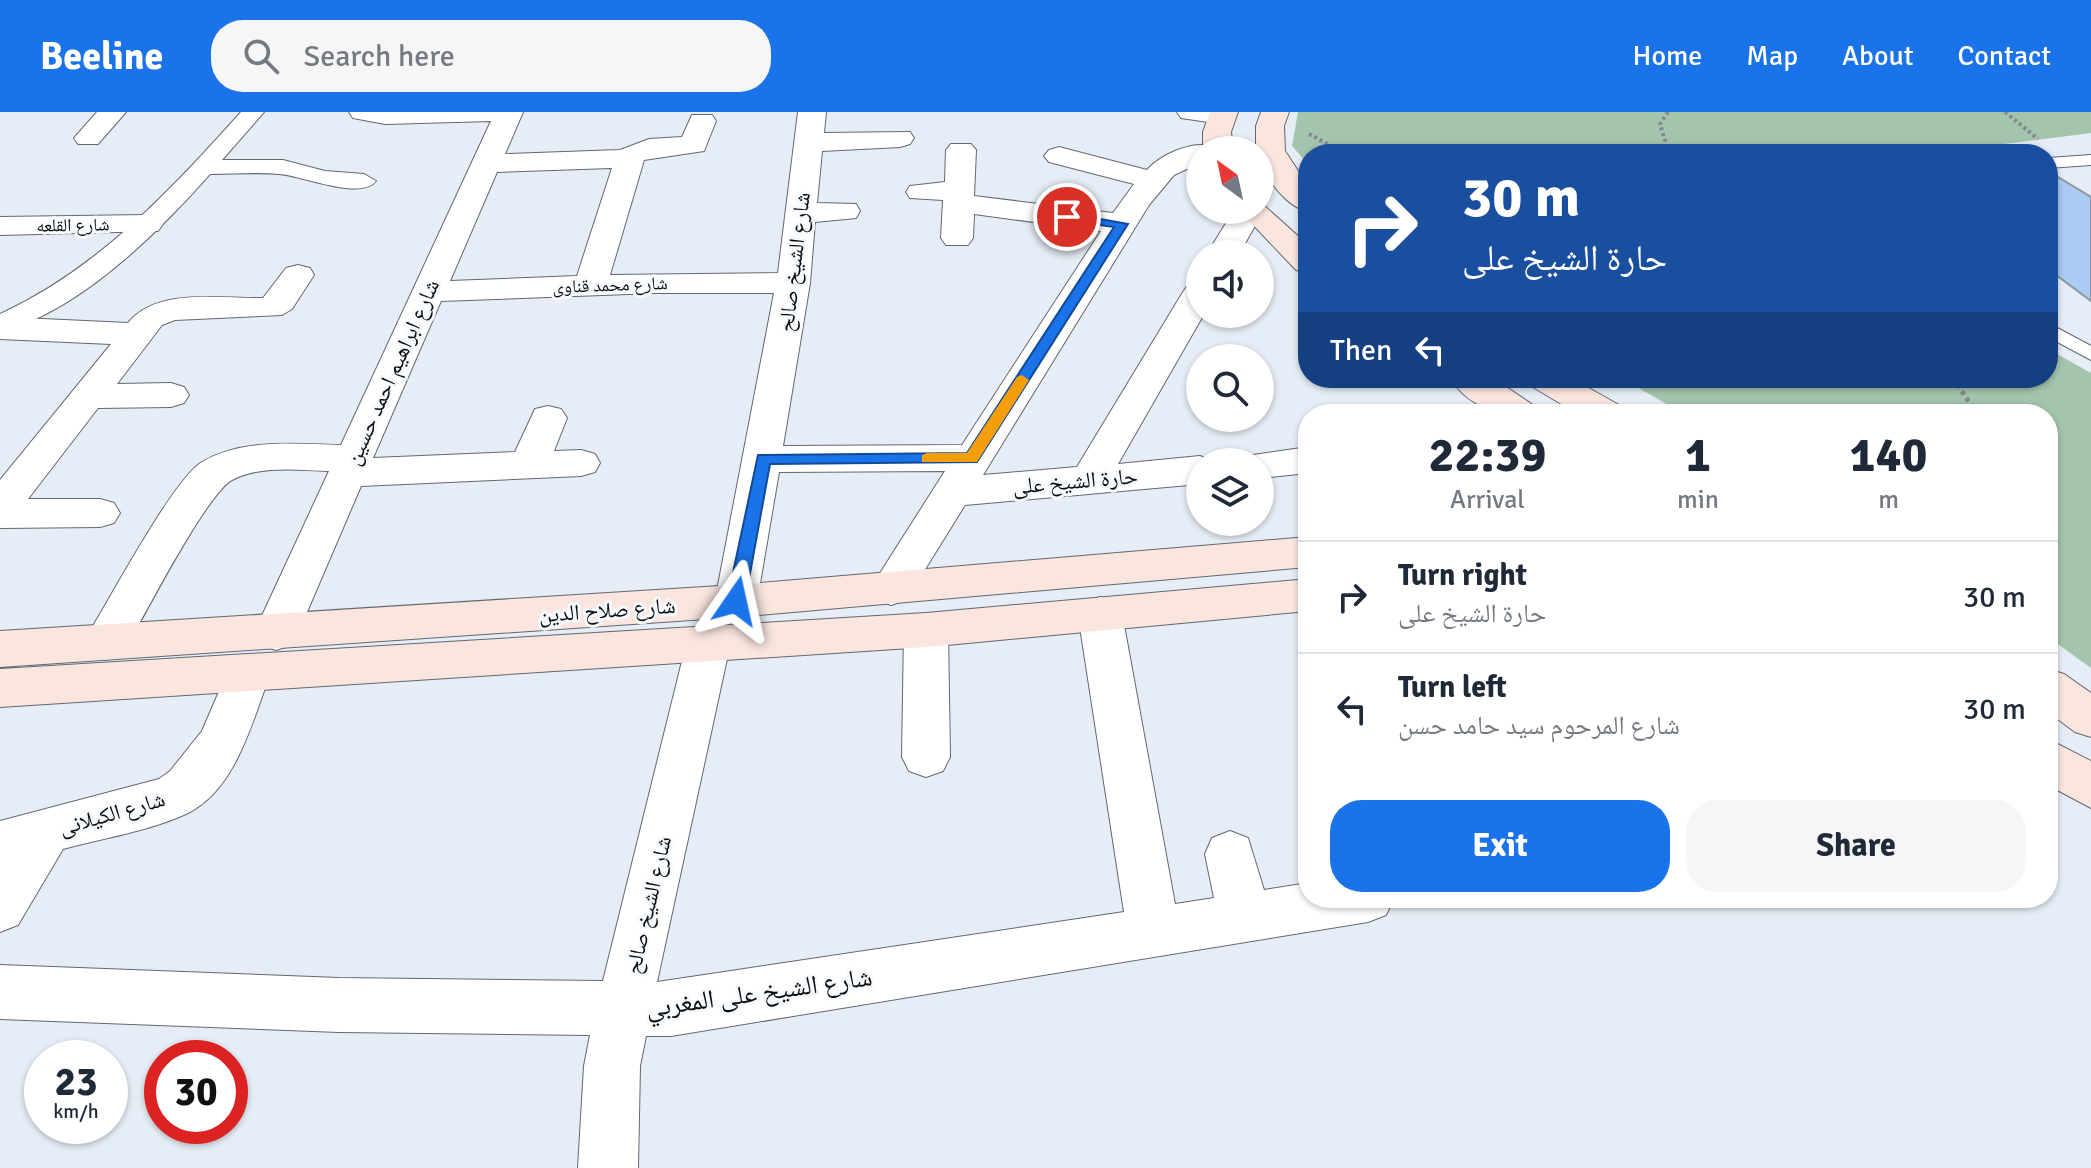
<!DOCTYPE html>
<meta charset="utf-8">
<style>
body{margin:0;font-family:Signika,"Noto Naskh Arabic",sans-serif;background:#f6f6f7;color:#1f2937;height:100vh;display:flex;flex-direction:column;font-size:30px;white-space:nowrap}
*{box-sizing:border-box;margin:0}
p{font-size:26px;color:#747a83}
.icon{flex:none;width:44px;height:44px;fill:none;stroke:currentColor;stroke-width:2;stroke-linecap:round;stroke-linejoin:round}
.map{position:relative;flex:1;overflow:hidden}
.drawer{position:absolute;left:1298px;top:292px;width:760px;height:504px;display:flex;flex-direction:column;background:#fff;border-radius:32px;box-shadow:0 2px 6px #0004}
.drawer>*{flex:none}
.guide{position:absolute;left:1298px;top:32px;width:760px;height:244px;border-radius:32px;box-shadow:0 2px 6px #0004;background:#1a4fa0;color:#fff;overflow:hidden}
.needle{width:52px;rotate:327deg}
.buttons{position:absolute;left:1186px;top:24px;display:grid;gap:16px}
.buttons a{display:grid;place-items:center;width:88px;height:88px;border-radius:50%;background:#fff;box-shadow:0 2px 6px #0004;font-size:40px}
.speed{position:absolute;left:24px;top:928px;display:flex;gap:16px;font-size:40px;font-weight:700;text-align:center}
.speed>*{display:grid;place-content:center;width:104px;height:104px;border-radius:50%;background:#fff;box-shadow:0 2px 6px #0004;line-height:1}
.speed small{font-size:20px;font-weight:400}
.speed .limit{border:12px solid #d22;background:#fff;color:#111}
.pin{position:absolute;display:grid;place-items:center;width:68px;height:68px;color:#fff;margin:-34px;border:4px solid #fff;border-radius:50%;box-shadow:0 2px 8px #0007}
.me{position:absolute;width:88px;margin:-44px;rotate:11deg;stroke-linejoin:round;filter:drop-shadow(0 0 6px #0008)}
.turn{display:flex;align-items:center;gap:28px;height:168px;padding:0 32px;font-size:36px}
.turn .icon{width:104px;height:104px;stroke-width:2.5}
.turn b{display:block;font-size:56px;line-height:68px}
.then{display:flex;align-items:center;height:76px;padding:0 32px;background:#0003;gap:16px;font-size:30px}
.eta{display:flex;justify-content:space-evenly;align-items:center;height:136px;text-align:center}
.eta b{font-size:48px;font-weight:700;line-height:56px}
.button{display:flex;gap:16px;margin-top:auto;padding:16px 32px}
.button a{flex:1;height:92px;border-radius:32px;background:#1a73e8;color:#fff;font-size:32px;font-weight:700;line-height:92px;text-align:center}
.button a+a{background:#f6f6f7;color:#1f2937}
ul{padding:0;list-style:none}
li{display:flex;align-items:center;gap:24px;height:112px;padding:0 32px;border-top:2px solid #e0e1e3}
li div{flex:1}
li b{display:block;font-size:30px}
li em{font-style:normal}
header{display:flex;align-items:center;gap:48px;box-sizing:border-box;height:112px;padding:0 40px;background:#1a73e8;color:#fff}
header strong{font-size:38px}
nav{display:flex;gap:44px;margin-inline-start:auto;font-size:28px}
.search{width:560px;height:72px;background:#f6f6f7;display:flex;align-items:center;gap:20px;box-sizing:border-box;padding:0 28px;border-radius:32px;color:#747a83;font-size:30px}
.map>svg:first-child{display:block}
.green{fill:#a3c4ad}
.building{fill:#abcaf4;stroke:#8e959d;stroke-width:2}
.lines{fill:none;stroke-linecap:round;stroke-linejoin:round}
.service-casing{stroke:#626870;stroke-width:2}
.pedestrian-casing{stroke:#626870;stroke-width:2}
.minor-casing{stroke:#626870;stroke-width:2}
.secondary-casing{stroke:#626870;stroke-width:2}
.path-far1{stroke:#84898f;stroke-width:4;stroke-dasharray:3 3;stroke-linecap:butt}
.path{stroke:#84898f;stroke-width:5;stroke-dasharray:4 4;stroke-linecap:butt}
.service{fill:#fff;fill-rule:evenodd}
.pedestrian{fill:#fff;fill-rule:evenodd}
.minor{fill:#fff;fill-rule:evenodd}
.secondary{fill:#fae5df;fill-rule:evenodd}
.route{fill:#1a73e8;stroke:#114b97;stroke-width:2}
.slow{fill:#f59e0b}
.labels{text-anchor:middle;dominant-baseline:central;stroke-width:6;stroke-linejoin:round;paint-order:stroke}
.far-street-label{font-size:18px;fill:#0b0d10;stroke:#f7fafd}
.street-label{font-size:22px;fill:#0b0d10;stroke:#f7fafd}
.near-street-label{font-size:26px;fill:#0b0d10;stroke:#f7fafd}
</style>
<header>
<strong>Beeline</strong>
<div class="search"><svg class="icon" aria-label="search" viewBox="0 0 24 24"><circle cx="10" cy="10" r="6"/><path d="M15 15l6 6"/></svg>Search here</div>
<nav><a>Home</a><a>Map</a><a>About</a><a>Contact</a></nav>
</header>
<div class="map">
<svg width="2091" height="1056" viewBox="0 0 2091 1056">
<rect width="100%" height="100%" fill="#e6edf6"/>
<!-- green -->
<path class="green" d="M1298 0H2091V21L1923 42H1308V52L1292 34Z
M2048 237 2091 261V556L2048 525V302H1684L1621 266H2048Z"/>
<!-- building -->
<path class="building" d="M2048 59 2091 85V189L2048 157Z"/>
<g class="lines">
<defs>
<path id="service" d="M2091 43V53L2048 56V46Z
M2048 211 2091 234V248L2048 225Z"/>
<path id="pedestrian" d="M241 0H264L222 48H283L325 59 364 62 376 69C361 89 300 63 279 62 257 60 233 62 210 62 158 121 78 200 0 220V202C98 157 170 79 241 0Z"/>
<path id="minor" d="M97 0H126L98 32H78L74 26Z
M349 0H523L505 42 620 38 649 27 682 25 692 3H712L716 9 704 39 644 48 610 163 778 161 798 0H826L824 21 910 20 914 26 910 32 900 35 822 39 817 91 856 92 860 99 856 106 815 110 810 171 783 334 962 333 1101 119 974 102 973 126 968 133H946L941 126 943 88 910 86 906 80 910 74 945 70 946 38 951 32H971L976 38 974 84 1113 101 1134 72 1049 50 1044 44 1049 38 1059 35 1147 58C1160 43 1191 29 1210 34L1213 38H1200V51L1174 63 1149 93 983 363 1077 355 1183 180 1188 173 1200 170V202H1204L1118 352 1200 344 1215 350H1200V372L965 393 906 488 891 493 876 488 870 477 945 359 779 360 757 489 751 501 736 505 721 501 715 489 774 181H656L441 189 373 346 515 340 535 297 548 294 561 297 567 306 554 339 581 338 595 342 600 351 595 360 581 364 361 374 298 521 291 533 276 538 261 533 254 521 329 359C298 358 260 353 232 368 206 382 141 510 122 543L106 548 90 543 84 531 90 519C111 485 175 365 202 350 243 326 296 332 341 333L491 9 385 12 353 6ZM612 56 577 164 450 169 497 60Z
M1177 0H1233L1236 4 1232 10 1222 12 1181 6Z
M1260 92 1264 98 1239 142H1207L1234 98H1260Z
M147 103 158 105 163 112 158 119 0 123V105Z
M298 153 310 156 314 163 292 197 282 203 175 208 162 213 117 272 171 271 184 275 189 283 184 291 171 295 98 296 28 387H100L114 391 120 401 114 411 100 415 0 416V368L111 232 0 227V205L128 211C157 175 221 187 263 186L286 156Z
M1308 335V361L1260 366V350H1242L1246 344Z
M1100 485 1115 490 1122 502 1175 792 1214 786 1205 742 1212 726 1230 719 1248 726 1264 778 1308 771V786H1394L1386 803 1368 810 671 924H646L640 954 638 1056H578L584 954 590 923 339 920 0 907V853L339 866 603 869 686 533 692 521 708 516 724 521 730 533 657 870 1124 800 1078 502 1085 490Z
M926 501 941 506 948 518 950 645 943 659 926 665 909 659 902 645 904 518 911 506Z
M249 542 265 547 271 560C253 606 237 677 188 701 150 719 103 726 63 737L18 813 0 820V709L159 667 170 659 202 619 233 547Z"/>
<path id="secondary" d="M1210 0H1238L1231 20 1233 38H1203V20Z
M1261 0H1289L1284 14 1285 39 1308 74V100C1285 94 1260 62 1260 38H1256V14Z
M1260 90 1308 133V161L1296 158 1239 98H1260Z
M1450 266H1493L1533 293 1539 302C1502 302 1472 300 1450 266Z
M1526 266H1571L1619 293 1625 302H1578L1531 274Z
M1308 425V455L736 505 0 555V519L736 473Z
M1308 467V499L926 535 0 595V557L926 501Z
M2048 557 2064 562 2091 581V625L2075 620 2048 600Z
M2048 627 2091 649V696L2048 673Z"/>
</defs>
<!-- service casing -->
<use href="#service" class="service-casing"/>
<!-- pedestrian casing -->
<use href="#pedestrian" class="pedestrian-casing"/>
<!-- minor casing -->
<use href="#minor" class="minor-casing"/>
<!-- secondary casing -->
<use href="#secondary" class="secondary-casing"/>
<!-- path-far1 -->
<path class="path-far1" d="M1668 0 1660 12 1669 42
M2005 0 2038 27
M1309 22 1346 42"/>
<!-- path -->
<path class="path" d="M1953 266 1977 302"/>
<!-- service -->
<use href="#service" class="service"/>
<!-- pedestrian -->
<use href="#pedestrian" class="pedestrian"/>
<!-- minor -->
<use href="#minor" class="minor"/>
<!-- secondary -->
<use href="#secondary" class="secondary"/>
</g>
<!-- route -->
<path class="route" d="M1067 101 1128 112 977 350 770 352 745 489 742 494H730L727 489 758 343 967 341 1114 115 1063 108V102Z"/>
<!-- slow -->
<path class="slow" d="M1022 263 1029 268 977 350H922V343L927 341H967L1017 265Z"/>
<g class="labels">
<!-- far-street labels -->
<g class="far-street-label">
<text transform="translate(73 113) rotate(-1)">شارع القلعه</text>
<text transform="translate(610 173) rotate(-2)">شارع محمد قناوى</text>
</g>
<!-- street labels -->
<g class="street-label">
<text transform="translate(794 150) rotate(-83)">شارع الشيخ صالح</text>
<text transform="translate(392 260) rotate(-66)">شارع ابراهيم احمد حسين</text>
<text transform="translate(1075 369) rotate(-5)">حارة الشيخ على</text>
<text transform="translate(607 498) rotate(-4)">شارع صلاح الدين</text>
<text transform="translate(112 701) rotate(-16)">شارع الكيلانى</text>
<text transform="translate(648 793) rotate(-77)">شارع الشيخ صالح</text>
</g>
<!-- near-street labels -->
<g class="near-street-label">
<text transform="translate(759 881) rotate(-8)">شارع الشيخ على المغربي</text>
</g>
</g>
</svg>
<div class="buttons">
<a><svg class="needle" viewBox="-14 -14 28 28"><path d="M0-13l5 13h-10z" fill="#e53935"/><path d="M0 13l5-13h-10z" fill="#747a83"/></svg></a>
<a><svg class="icon" aria-label="sound" viewBox="0 0 24 24"><path d="M4 9h4l5-4v14l-5-4H4zM17 9q2 3 0 6"/></svg></a>
<a><svg class="icon" aria-label="search" viewBox="0 0 24 24"><circle cx="10" cy="10" r="6"/><path d="M15 15l6 6"/></svg></a>
<a><svg class="icon" aria-label="layers" viewBox="0 0 24 24"><path d="M12 4l9 5-9 5-9-5zM3 14l9 5 9-5"/></svg></a>
</div>
<div class="speed"><div>23<small>km/h</small></div><div class="limit">30</div></div>
<div class="pin" style="left:1067px;top:105px;background:#d93025"><svg class="icon" aria-label="arrive" viewBox="0 0 24 24"><path d="M6 21V4h12l-3 4 3 4H6"/></svg></div>
<svg class="me" style="left:736px;top:489px" viewBox="-20 -20 40 40"><path d="M0-17L14 15 0 8-14 15z" fill="#1a73e8" stroke="#fff" stroke-width="4"/></svg>
<div class="guide">
<div class="turn"><svg class="icon" aria-label="right" viewBox="0 0 24 24"><path d="M7 20v-9h11M14 6l5 5-5 5"/></svg><div><b>30 m</b>حارة الشيخ على</div></div>
<div class="then">Then<svg class="icon" aria-label="left" viewBox="0 0 24 24"><path d="M17 20v-9H6M10 6l-5 5 5 5"/></svg></div>
</div>
<section class="drawer">
<div class="eta">
<div><b>22:39</b><p>Arrival</p></div>
<div><b>1</b><p>min</p></div>
<div><b>140</b><p>m</p></div>
</div>
<ul>
<li><svg class="icon" aria-label="right" viewBox="0 0 24 24"><path d="M7 20v-9h11M14 6l5 5-5 5"/></svg><div><b>Turn right</b><p>حارة الشيخ على</p></div><em>30 m</em></li>
<li><svg class="icon" aria-label="left" viewBox="0 0 24 24"><path d="M17 20v-9H6M10 6l-5 5 5 5"/></svg><div><b>Turn left</b><p>شارع المرحوم سيد حامد حسن</p></div><em>30 m</em></li>
</ul>
<div class="button"><a>Exit</a><a>Share</a></div>
</section>
</div>
